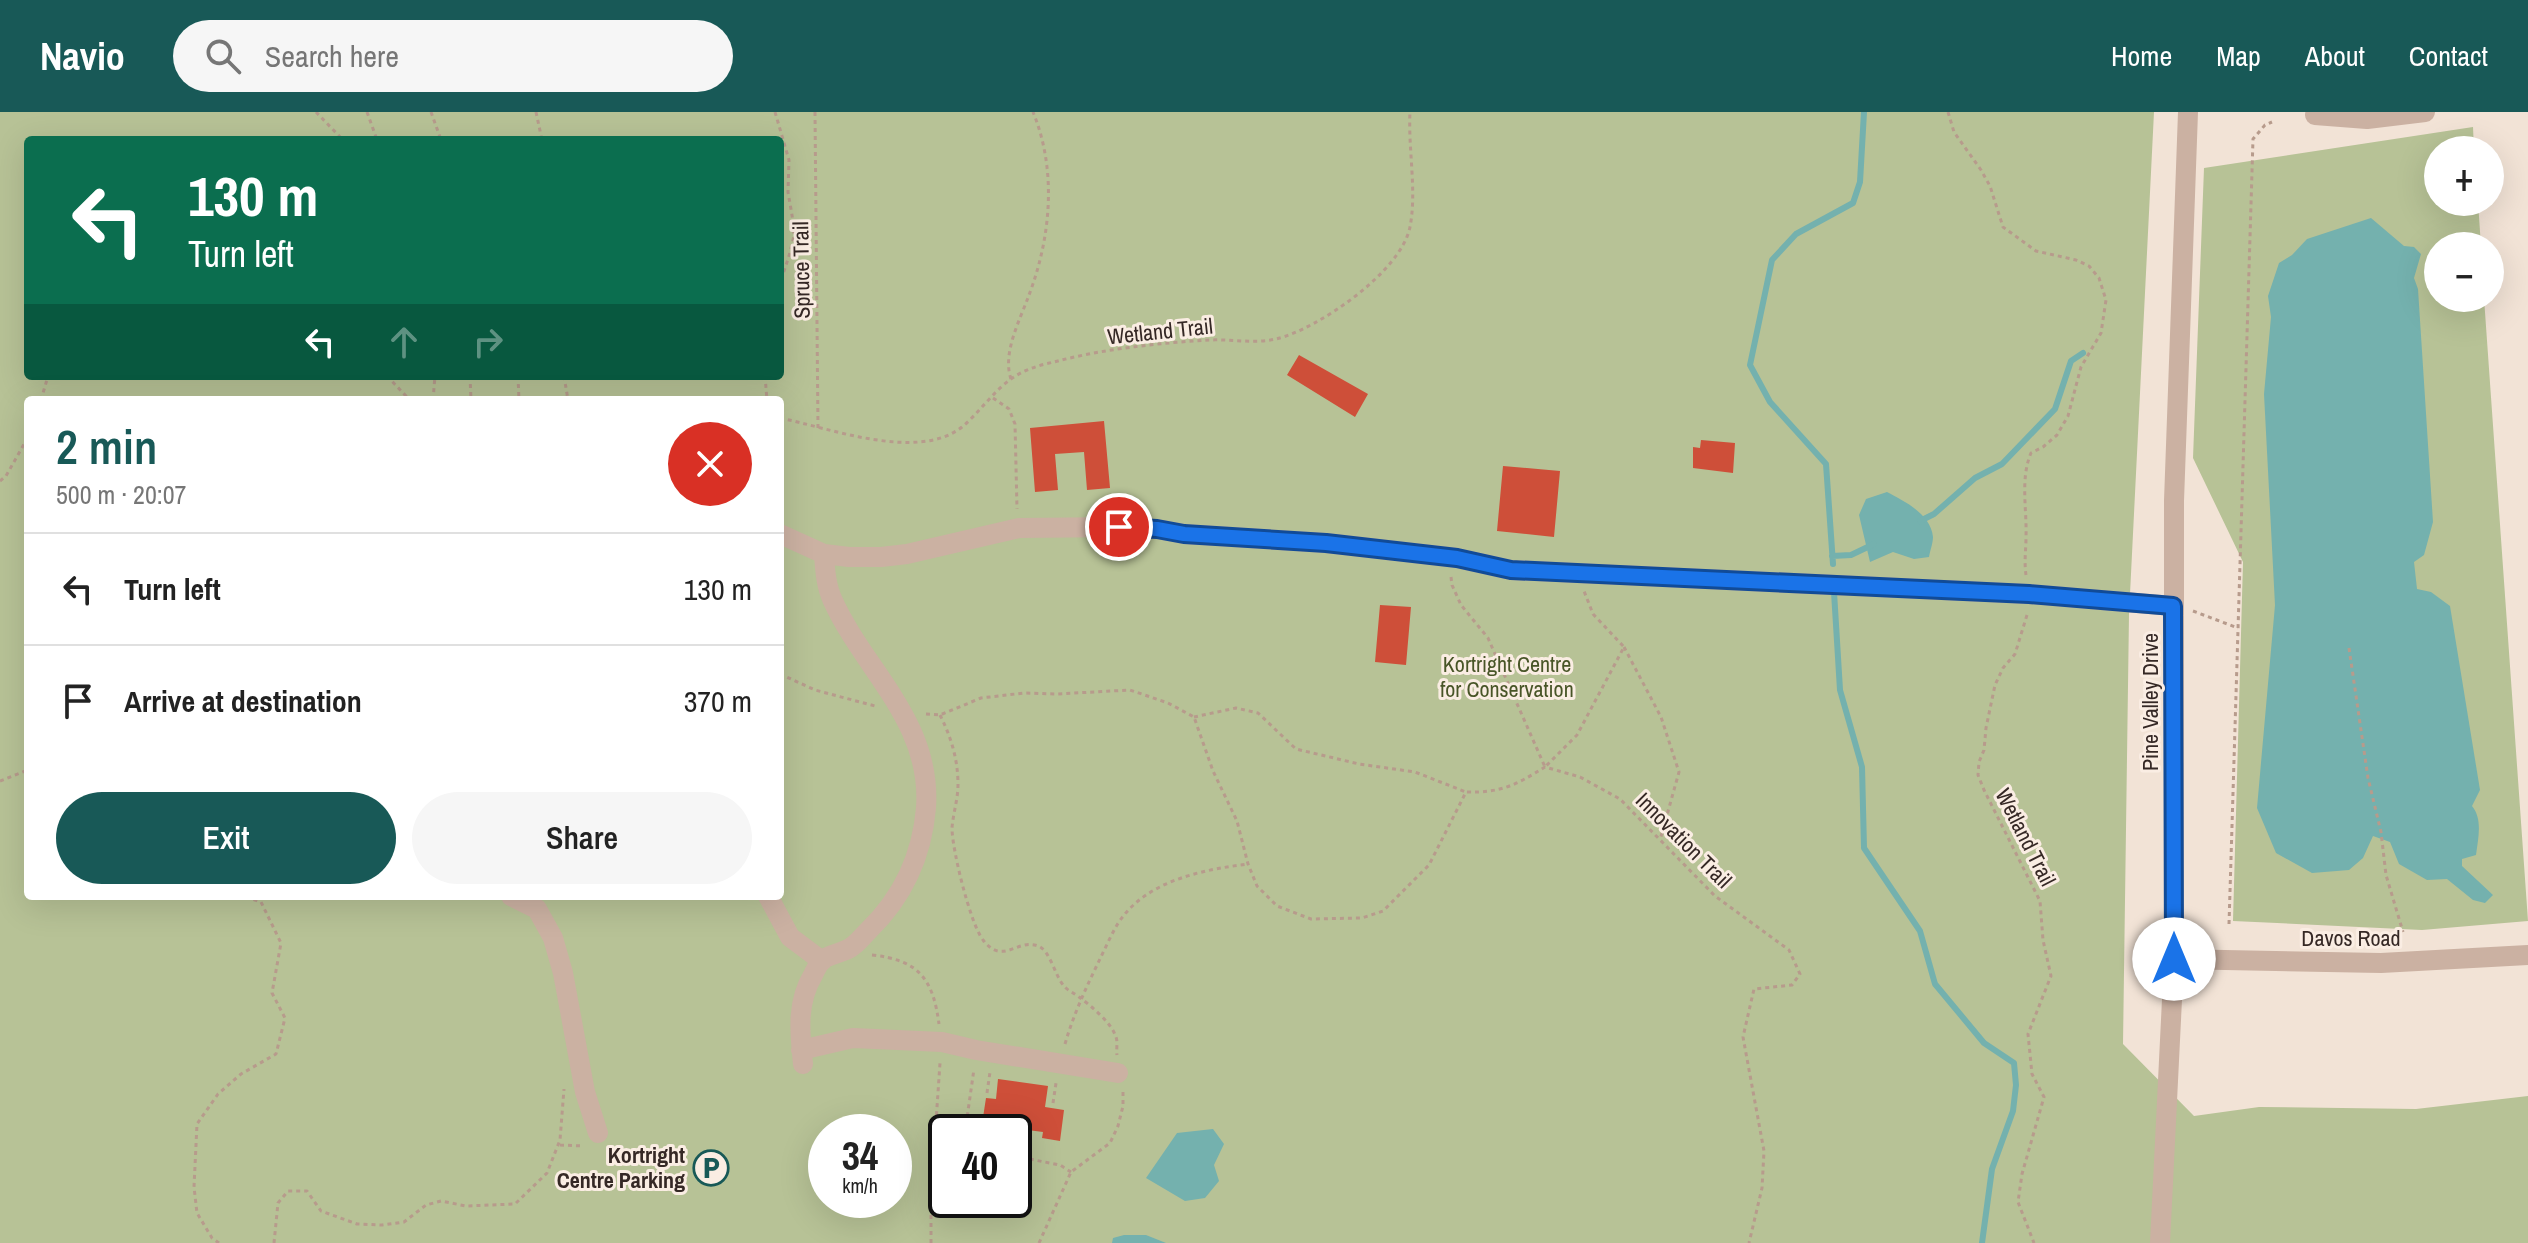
<!DOCTYPE html>
<meta charset="utf-8">
<style>
body{margin:0;font-family:"Archivo Narrow",sans-serif;background:#f6f6f6;color:#222;height:100vh;display:flex;flex-direction:column;font-size:30px;white-space:nowrap}
*{box-sizing:border-box;margin:0}
p{font-size:26px;color:#767676}
.icon{flex:none;width:44px;height:44px;fill:none;stroke:currentColor;stroke-width:2;stroke-linecap:round;stroke-linejoin:round}
.map{position:relative;flex:1;overflow:hidden}
.panel{position:absolute;left:24px;top:284px;width:760px;height:504px;display:flex;flex-direction:column;background:#fff;border-radius:8px;box-shadow:0 8px 32px #0002}
.panel>*{flex:none}
.hud{position:absolute;left:24px;top:24px;width:760px;height:244px;border-radius:8px;box-shadow:0 8px 32px #0002;background:#0b6e4f;color:#fff;overflow:hidden}
.tools{position:absolute;left:2424px;top:24px;display:grid;gap:16px}
.tools a{display:grid;place-items:center;width:80px;height:80px;border-radius:50%;background:#fff;box-shadow:0 8px 32px #0002;font-size:40px}
.speed{position:absolute;left:808px;top:1002px;display:flex;gap:16px;font-size:40px;font-weight:700;text-align:center}
.speed>*{display:grid;place-content:center;width:104px;height:104px;border-radius:50%;background:#fff;box-shadow:0 8px 32px #0002;line-height:1}
.speed small{font-size:20px;font-weight:400}
.speed .limit{border:4px solid #111;border-radius:12px;background:#fff;color:#111}
.pin{position:absolute;display:grid;place-items:center;width:68px;height:68px;color:#fff;margin:-34px;border:4px solid #fff;border-radius:50%;box-shadow:0 2px 8px #0007}
.me{position:absolute;width:88px;margin:-44px;rotate:0deg;stroke-linejoin:round;filter:drop-shadow(0 0 6px #0008)}
.turn{display:flex;align-items:center;gap:28px;height:168px;padding:0 32px;font-size:36px}
.turn .icon{width:104px;height:104px;stroke-width:2.5}
.turn b{display:block;font-size:56px;line-height:68px}
.lanes{display:flex;align-items:center;height:76px;padding:0 32px;background:#0003;justify-content:center;gap:40px;direction:ltr}
.lanes .off{opacity:.35}
.round{display:grid;place-items:center;flex:none;width:84px;height:84px;border-radius:42px;background:#f6f6f6}
.overview{display:flex;align-items:center;justify-content:space-between;height:136px;padding:0 32px}
h1{font-size:48px;font-weight:600;line-height:60px;color:#185957}
.action{display:flex;gap:16px;margin-top:auto;padding:16px 32px}
.action a{flex:1;height:92px;border-radius:48px;background:#185957;color:#fff;font-size:32px;font-weight:600;line-height:92px;text-align:center}
.action a+a{background:#f6f6f6;color:#222}
ul{padding:0;list-style:none}
li{display:flex;align-items:center;gap:24px;height:112px;padding:0 32px;border-top:2px solid #e0e0e0}
li div{flex:1}
li b{display:block;font-size:30px}
li em{font-style:normal}
header{display:flex;align-items:center;gap:48px;box-sizing:border-box;height:112px;padding:0 40px;background:#185957;color:#fff}
header strong{font-size:38px}
nav{display:flex;gap:44px;margin-inline-start:auto;font-size:28px}
.search{width:560px;height:72px;background:#f6f6f6;display:flex;align-items:center;gap:20px;box-sizing:border-box;padding:0 28px;border-radius:44px;color:#767676;font-size:30px}
.map>svg:first-child{display:block}
.green{fill:#b7c296;fill-rule:evenodd}
.water{fill:#74b1ae}
.lines{fill:none;stroke-linecap:round;stroke-linejoin:round}
.stream{stroke:#74b1ae;stroke-width:6}
.building{fill:#ce4f39}
.path{stroke:#b79b8c;stroke-width:3;stroke-dasharray:4 4;stroke-linecap:butt}
.minor{stroke:#cbb1a2;stroke-width:20}
.route-casing{stroke:#114b97;stroke-width:20}
.route{stroke:#1a73e8;stroke-width:14}
.labels{text-anchor:middle;dominant-baseline:central;stroke-width:6;stroke-linejoin:round;paint-order:stroke}
.street-label{font-size:22px;fill:#352825;stroke:#faede3}
.park-label{font-size:22px;fill:#485527;stroke:#faede3}
.poi-label{font-size:22px;font-weight:bold;fill:#352825;stroke:#faede3;text-anchor:end}
</style>
<header>
<strong>Navio</strong>
<div class="search"><svg class="icon" aria-label="search" viewBox="0 0 24 24"><circle cx="10" cy="10" r="6"/><path d="M15 15l6 6"/></svg>Search here</div>
<nav><a>Home</a><a>Map</a><a>About</a><a>Contact</a></nav>
</header>
<div class="map">
<svg width="2528" height="1131" viewBox="0 0 2528 1131">
<rect width="100%" height="100%" fill="#f2e3d6"/>
<!-- green -->
<path class="green" d="M0 0H2154L2129 502 2123 932 2194 1004 2259 995 2416 997 2528 984V1131H0ZM28 28H780V264H28ZM28 288H780V784H28ZM826 1020H894V1088H826ZM946 1020H1014V1088H946Z
M2473 15 2474 38H2438V90H2478L2481 134H2438V186H2484L2528 809 2422 818 2233 809 2243 450 2193 346 2204 56Z"/>
<!-- water -->
<path class="water" d="M2371 106 2404 134 2414 135 2421 142 2414 166 2418 177 2433 410 2424 443 2414 450 2417 477 2431 480 2450 494 2480 678 2472 694C2483 707 2478 727 2476 743L2462 747V754L2493 783 2485 791 2473 788 2447 767 2427 768 2399 752 2390 730 2373 724 2363 746 2349 758 2312 761 2276 741 2257 696 2275 493 2264 282 2271 205 2268 184 2279 151 2292 143 2307 127Z
M1887 380C1904 389 1931 402 1933 425 1933 431 1930 439 1929 445L1914 447 1893 440 1870 450 1859 403 1866 387Z
M1213 1017 1224 1032 1214 1053 1219 1069 1205 1086 1185 1089 1146 1066 1177 1021Z
M1124 1123H1146L1166 1131H1112L1113 1126Z"/>
<g class="lines">
<!-- stream -->
<path class="stream" d="M1920 409 1934 402 1975 366 2002 352 2055 297 2071 249 2083 241
M1832 444 1851 443 1874 432
M1833 452 1826 352 1770 290 1750 253 1772 148 1796 122 1853 91 1860 70 1864 0
M1834 480 1840 578 1862 655 1864 736 1920 819 1935 872 1984 931 2014 951 2016 973 2013 999 1992 1057 1982 1131"/>
</g>
<!-- building -->
<path class="building" d="M1299 243 1368 282 1355 305 1287 263Z
M1104 309 1110 376 1087 378 1084 340 1055 342 1058 378 1035 380 1030 316Z
M1701 328 1735 331 1733 361 1693 356V335L1700 336Z
M1503 354 1560 359 1554 425 1497 419Z
M1380 493 1411 495 1406 553 1375 550Z
M998 967 1048 974 1045 995 1064 998 1060 1029 1042 1026 1043 1020 982 1012 986 986 996 987Z"/>
<g class="lines">
<!-- path -->
<path class="path" d="M316 0 343 28
M367 0 377 28
M431 0 441 28
M536 0 542 28
M775 0 789 48 788 80 793 109 794 124 789 144 780 171
M815 0 818 317
M1948 0 1954 20 1981 58 1990 74 2003 115 2036 139 2076 148 2089 154 2099 166 2106 188 2101 221 2081 255 2068 304 2057 323 2043 335 2031 341C2020 367 2027 397 2026 425 2026 438 2024 449 2026 463
M387 264 406 284V288
M470 264 471 288
M518 264 519 288
M564 264 568 288
M765 264 767 288
M1011 267C1002 241 1020 208 1029 183 1051 125 1057 58 1033 0
M993 286 1009 297 1015 312 1017 397
M41 288 48 264
M433 288 435 264
M780 306C830 316 917 350 962 315 980 300 994 278 1014 265 1026 257 1040 253 1054 250 1102 237 1159 231 1209 228 1231 227 1253 232 1276 227 1318 217 1401 160 1410 115 1417 79 1408 37 1410 0
M0 369 6 364 28 325
M1451 465 1452 473 1461 493 1488 526 1545 655 1577 623 1624 535 1593 502 1584 479
M2193 499 2238 516
M2027 503 2015 542 2003 556 1995 573 1986 616 1984 638 1979 650 1978 663 1984 678 2040 789 2043 828 2051 864 2028 922 2032 962 2044 985 2022 1062 2018 1090 2034 1131
M1624 535 1661 605 1679 660 1660 728
M2349 536 2368 666 2381 720 2386 763 2403 820
M780 562 815 578 875 594
M926 602 940 603 981 586 1024 581 1057 582 1130 578 1168 591 1194 605 1213 659 1237 709 1248 752 1257 774 1277 794 1311 807 1362 806 1383 799 1429 753 1466 680C1501 681 1516 673 1545 655L1580 665 1620 687 1715 784 1789 838 1800 862 1792 873 1754 877 1743 925 1764 1039 1762 1076 1749 1131
M940 603C951 625 958 647 958 673 958 687 953 702 952 716 952 737 970 811 983 828 1003 854 1017 826 1038 834 1050 838 1055 864 1064 874 1068 879 1074 881 1079 885 1091 894 1111 910 1116 925 1118 930 1116 938 1117 943
M1194 605 1236 596 1258 601 1296 637 1359 652 1415 660 1466 680
M0 669 28 658
M2229 812 2253 27 2265 13 2272 10
M872 843C919 848 933 867 939 912
M1065 932C1073 904 1085 878 1098 851 1104 839 1110 825 1117 813 1144 769 1201 758 1248 752
M987 981 990 960
M1053 991 1056 971
M965 1020 974 957
M560 1033 584 1034
M1014 1044 1060 1053 1071 1060
M1018 1045 1021 1025
M219 1131 212 1126 197 1101 194 1075 197 1012 218 982 241 962 276 942 285 906 272 881 281 831 261 790 242 784
M274 1131 278 1091 288 1079H307L321 1099 357 1112 382 1113 404 1110 426 1093 441 1089 466 1094 515 1092 547 1061 560 1028 564 977
M931 1131V1084L940 951
M1039 1131 1071 1060 1110 1031 1118 1014 1123 994V978"/>
<!-- minor -->
<path class="minor" d="M2315 3 2367 7 2425 0
M780 422 824 442 849 445H881L907 442 1019 416 1119 415 1157 417 1184 422 1326 431 1457 446 1511 458 2029 482 2173 494
M511 784 537 797 553 826 563 861 585 980 598 1021
M768 784 790 825 822 849
M2174 847 2381 851 2528 843
M801 938 853 926 942 930 976 938 1118 961
M803 952C800 922 796 891 813 863 815 859 818 852 822 848 830 842 842 841 850 836 857 832 862 825 868 819 902 786 922 744 926 696 932 610 865 559 833 489 826 474 825 458 824 442
M2160 1131 2174 847V389L2188 0"/>
</g>
<g class="lines">
<defs>
<path id="route" d="M1119 415 1157 417 1184 422 1326 431 1457 446 1511 458 2029 482 2173 494 2174 847"/>
</defs>
<!-- route casing -->
<use href="#route" class="route-casing"/>
<!-- route -->
<use href="#route" class="route"/>
</g>
<!-- icons -->
<defs>
<symbol id="parking-ring" viewBox="-11 -11 22 22"><circle r="9.5" fill="#faede3" stroke="#185957" stroke-width="1.5"/><path d="M-3.5-5.5H1a3.5 3.5 0 0 1 0 7H-1V5.5H-3.5ZM-1-3.4V-.6H.8a1.4 1.4 0 0 0 0-2.8Z" fill="#185957"/></symbol>
</defs>
<g fill-rule="evenodd">
<use href="#parking-ring" x="691" y="1036" width="40" height="40"/>
</g>
<g class="labels">
<!-- street labels -->
<g class="street-label">
<text transform="translate(801 158) rotate(-91)">Spruce Trail</text>
<text transform="translate(1160 219) rotate(-6)">Wetland Trail</text>
<text transform="translate(2150 590) rotate(-90)">Pine Valley Drive</text>
<text transform="translate(2026 725) rotate(63)">Wetland Trail</text>
<text transform="translate(1684 728) rotate(45)">Innovation Trail</text>
<text x="2351" y="826">Davos Road</text>
</g>
<!-- park labels -->
<g class="park-label">
<text x="1507" y="552">Kortright Centre<tspan x="1507" dy="25">for Conservation</tspan></text>
</g>
<!-- poi labels -->
<g class="poi-label">
<text x="685" y="1043">Kortright<tspan x="685" dy="25">Centre Parking</tspan></text>
</g>
</g>
</svg>
<div class="tools">
<a>+</a>
<a>−</a>
</div>
<div class="speed"><div>34<small>km/h</small></div><div class="limit">40</div></div>
<div class="pin" style="left:1119px;top:415px;background:#d93025"><svg class="icon" aria-label="arrive" viewBox="0 0 24 24"><path d="M6 21V4h12l-3 4 3 4H6"/></svg></div>
<svg class="me" style="left:2174px;top:847px" viewBox="-20 -20 40 40"><circle r="19" fill="#fff"/><path d="M0-13L10 11 0 6-10 11z" fill="#1a73e8"/></svg>
<div class="hud">
<div class="turn"><svg class="icon" aria-label="left" viewBox="0 0 24 24"><path d="M17 20v-9H6M10 6l-5 5 5 5"/></svg><div><b>130 m</b>Turn left</div></div>
<div class="lanes"><svg class="icon" aria-label="left" viewBox="0 0 24 24"><path d="M17 20v-9H6M10 6l-5 5 5 5"/></svg><svg class="icon off" aria-label="ahead" viewBox="0 0 24 24"><path d="M12 20V5M6 11l6-6 6 6"/></svg><svg class="icon off" aria-label="right" viewBox="0 0 24 24"><path d="M7 20v-9h11M14 6l5 5-5 5"/></svg></div>
</div>
<section class="panel">
<div class="overview"><div><h1>2 min</h1><p>500 m · 20:07</p></div><a class="round" style="background:#d93025;color:#fff"><svg class="icon" aria-label="close" viewBox="0 0 24 24"><path d="M6 6l12 12M18 6L6 18"/></svg></a></div>
<ul>
<li><svg class="icon" aria-label="left" viewBox="0 0 24 24"><path d="M17 20v-9H6M10 6l-5 5 5 5"/></svg><div><b>Turn left</b></div><em>130 m</em></li>
<li><svg class="icon" aria-label="arrive" viewBox="0 0 24 24"><path d="M6 21V4h12l-3 4 3 4H6"/></svg><div><b>Arrive at destination</b></div><em>370 m</em></li>
</ul>
<div class="action"><a>Exit</a><a>Share</a></div>
</section>
</div>
